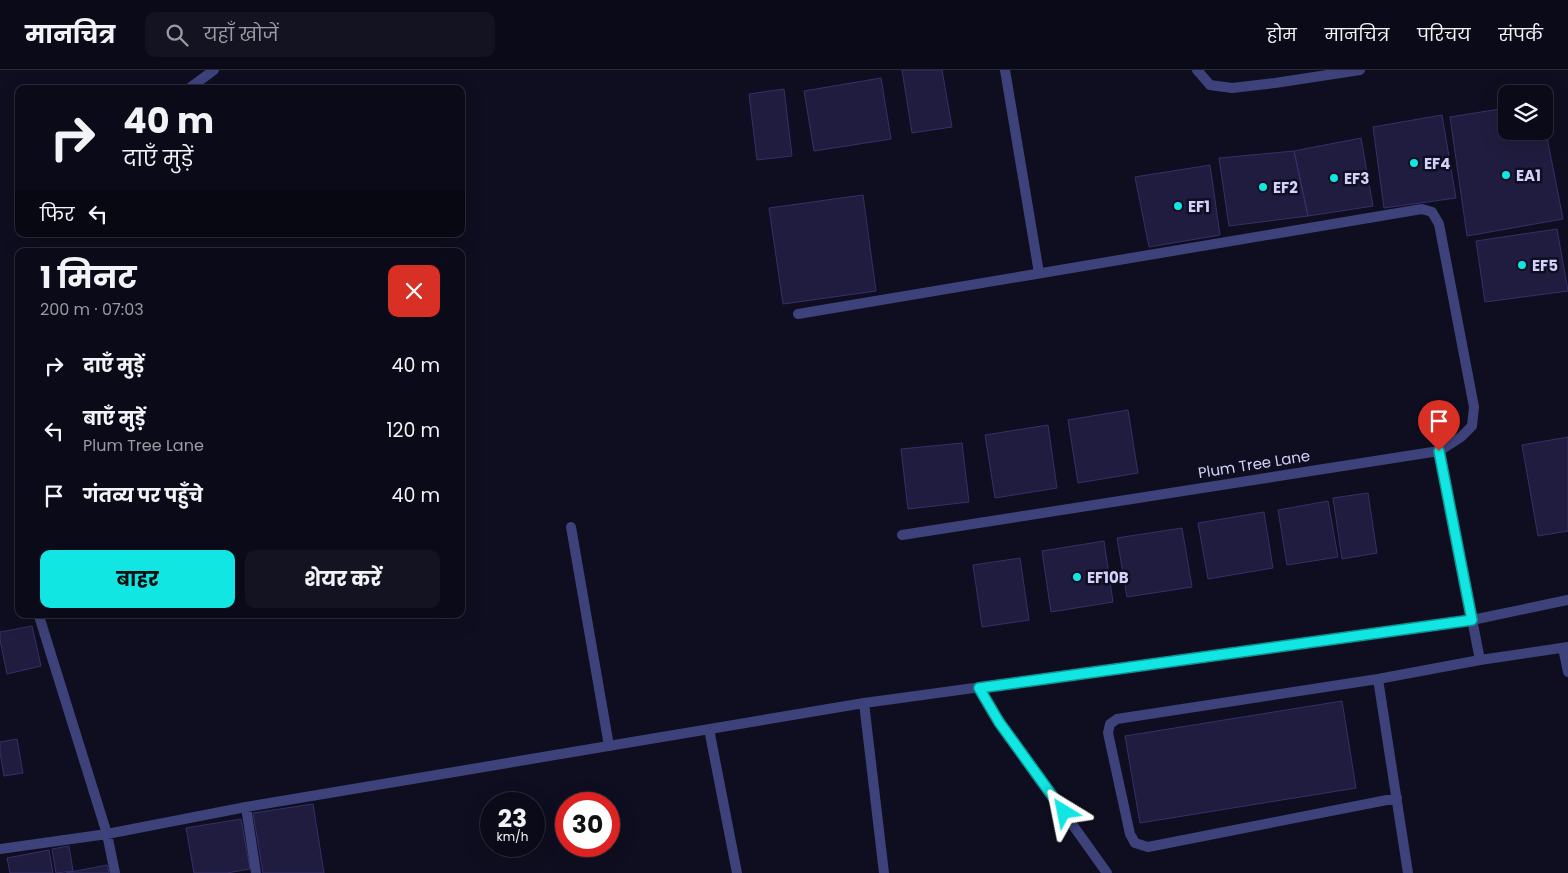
<!DOCTYPE html>
<html lang="hi">
<meta charset="utf-8">
<style>
body{margin:0;font-family:Poppins,"Noto Sans Devanagari",sans-serif;background:#141321;color:#f1f3f6;height:100vh;display:flex;flex-direction:column;font-size:19px;white-space:nowrap}
*{box-sizing:border-box;margin:0}
p{font-size:16px;color:#9a9aa2}
.icon{flex:none;width:28px;height:28px;fill:none;stroke:currentColor;stroke-width:2;stroke-linecap:round;stroke-linejoin:round}
.map{position:relative;flex:1;overflow:hidden}
.panel{position:absolute;left:15px;top:178px;width:450px;height:370px;display:flex;flex-direction:column;background:#0b0a18;border-radius:10px;box-shadow:0 5px 20px #0002,0 0 0 1px #2b2b37}
.panel>*{flex:none}
.guide{position:absolute;left:15px;top:15px;width:450px;height:152px;border-radius:10px;box-shadow:0 5px 20px #0002,0 0 0 1px #2b2b37;background:#0b0a18;color:#f1f3f6;overflow:hidden}
.fabs{position:absolute;left:1498px;top:15px;display:grid;gap:10px}
.fabs a{display:grid;place-items:center;width:55px;height:55px;border-radius:10px;background:#0b0a18;box-shadow:0 5px 20px #0002,0 0 0 1px #2b2b37;font-size:25px}
.speed{position:absolute;left:480px;top:722px;display:flex;gap:10px;font-size:25px;font-weight:700;text-align:center}
.speed>*{display:grid;place-content:center;width:65px;height:65px;border-radius:50%;background:#0b0a18;box-shadow:0 5px 20px #0002,0 0 0 1px #2b2b37;line-height:1}
.speed small{font-size:12px;font-weight:400}
.speed .limit{border:8px solid #d22;background:#fff;color:#111}
.pin{position:absolute;display:grid;place-items:center;width:42px;height:42px;color:#fff;margin:-51px -21px;border-radius:50% 50% 50% 0;rotate:-45deg;box-shadow:0 0 5px #0007}
.pin .icon{rotate:45deg}
.me{position:absolute;width:55px;margin:-28px;rotate:325deg;stroke-linejoin:round;filter:drop-shadow(0 0 4px #0008)}
.turn{display:flex;align-items:center;gap:18px;height:105px;padding:0 25px;font-size:22px}
.turn .icon{width:65px;height:65px;stroke-width:2.5}
.turn b{display:block;font-size:35px;line-height:42px}
.then{display:flex;align-items:center;height:48px;padding:0 25px;background:#0003;gap:10px;font-size:19px}
.round{display:grid;place-items:center;flex:none;width:52px;height:52px;border-radius:10px;background:#141321}
.summary{display:flex;align-items:center;justify-content:space-between;height:85px;padding:0 25px}
h1{font-size:30px;font-weight:700;line-height:38px}
.action{display:flex;gap:10px;margin-top:auto;padding:10px 25px}
.action a{flex:1;height:58px;border-radius:10px;background:#12e6e3;color:#111;font-size:20px;font-weight:700;line-height:58px;text-align:center}
.action a+a{background:#141321;color:#f1f3f6}
ul{padding:0;list-style:none}
li{display:flex;align-items:center;gap:15px;height:65px;padding:0 25px}
li div{flex:1}
li b{display:block;font-size:19px}
li em{font-style:normal}
header{display:flex;align-items:center;gap:30px;box-sizing:border-box;height:70px;padding:0 25px;background:#0b0a18;border-bottom:1px solid #2b2b37}
header strong{font-size:24px}
nav{display:flex;gap:28px;margin-inline-start:auto;font-size:18px}
.search{width:350px;height:45px;background:#141321;display:flex;align-items:center;gap:12px;box-sizing:border-box;padding:0 18px;border-radius:10px;color:#9a9aa2;font-size:19px}
.map>svg:first-child{display:block}
.building{fill:#1f1c3f;stroke:#353069}
.lines{fill:none;stroke-linecap:round;stroke-linejoin:round}
.lane{stroke:#3d427b;stroke-width:10}
.street{stroke:#3d427b;stroke-width:10}
.route-casing{stroke:#0c9694;stroke-width:12}
.route{stroke:#12e6e3;stroke-width:9}
.poi-dot{fill:#12e6e3;stroke:#0f0e20;stroke-width:2}
.labels{text-anchor:middle;dominant-baseline:central;stroke-width:5;stroke-linejoin:round;paint-order:stroke}
.poi-label{font-size:15px;font-weight:bold;fill:#d1d1fb;stroke:#0f0e20;text-anchor:start}
.street-label{font-size:15px;fill:#d1d1fb;stroke:#0f0e20}
</style>
<header>
<strong>मानचित्र</strong>
<div class="search"><svg class="icon" aria-label="search" viewBox="0 0 24 24"><circle cx="10" cy="10" r="6"/><path d="M15 15l6 6"/></svg>यहाँ खोजें</div>
<nav><a>होम</a><a>मानचित्र</a><a>परिचय</a><a>संपर्क</a></nav>
</header>
<div class="map">
<svg width="1568" height="803" viewBox="0 0 1568 803">
<rect width="100%" height="100%" fill="#0f0e20"/>
<!-- building -->
<path class="building" d="M902 0H942L952 57 912 63Z
M881 8 891 69 814 81 804 21Z
M784 19 792 86 757 90 749 24Z
M1506 38V61H1544V52L1563 149 1467 166 1450 47Z
M1442 45 1456 128 1384 138 1373 57Z
M1361 68 1373 136 1308 146 1294 81Z
M1294 81 1308 146 1229 156 1219 88Z
M1210 95 1220 165 1149 177 1135 107Z
M863 125 876 221 783 234 769 138Z
M1557 159 1568 221 1485 232 1476 171Z
M1128 340 1138 403 1078 413 1068 350Z
M1048 355 1057 418 995 428 985 365Z
M1568 367V461L1538 466 1522 375Z
M962 373 969 432 908 439 901 379Z
M1368 423 1377 483 1342 489 1333 428Z
M1328 431 1338 487 1287 495 1278 440Z
M1264 442 1273 498 1208 509 1198 453Z
M1182 458 1192 517 1127 527 1117 468Z
M1104 471 1113 532 1051 542 1042 481Z
M1020 488 1029 550 982 557 973 495Z
M32 556 41 596 7 604 0 570V562Z
M1342 631 1356 718 1140 753 1125 666Z
M17 669 23 703 4 706 0 682V672Z
M313 734 324 803H263L253 743Z
M241 749 250 799 227 803H194L186 758Z
M69 776 73 801 56 803 52 779Z
M49 780 53 803H10L7 788Z
M107 795 109 803H66Z"/>
<g class="lines">
<!-- lane -->
<path class="lane" d="M571 457 609 676"/>
<!-- street -->
<path class="street" d="M1005 0 1039 203
M1197 0 1210 15 1232 18 1275 13 1360 0
M191 17 214 0
M798 244 1422 139 1432 142 1439 154 1474 337 1472 356 1461 367 1439 381
M902 465 1439 381 1480 590
M39 546 107 764 115 803
M1563 578 1568 602
M1378 609 1408 803
M979 617 999 652 1107 803
M864 633 884 803
M709 659 737 803
M1397 728 1148 777 1135 773 1130 764 1108 663 1110 654 1117 649 1378 609 1480 590 1568 577
M246 737 256 803
M0 779 107 764 246 737 864 633 1472 550 1568 530"/>
</g>
<g class="lines">
<defs>
<path id="route" d="M1064 742 999 652 979 618 1472 550 1439 381"/>
</defs>
<!-- route casing -->
<use href="#route" class="route-casing"/>
<!-- route -->
<use href="#route" class="route"/>
</g>
<!-- markers -->
<g class="poi-dot">
<circle cx="1414" cy="93" r="5"/>
<circle cx="1506" cy="105" r="5"/>
<circle cx="1334" cy="108" r="5"/>
<circle cx="1263" cy="117" r="5"/>
<circle cx="1178" cy="136" r="5"/>
<circle cx="1522" cy="195" r="5"/>
<circle cx="1077" cy="507" r="5"/>
</g>
<g class="labels">
<!-- poi labels -->
<g class="poi-label">
<text x="1424" y="93">EF4</text>
<text x="1516" y="105">EA1</text>
<text x="1344" y="108">EF3</text>
<text x="1273" y="117">EF2</text>
<text x="1188" y="136">EF1</text>
<text x="1532" y="195">EF5</text>
<text x="1087" y="507">EF10B</text>
</g>
<!-- street labels -->
<g class="street-label">
<text transform="translate(1254 394) rotate(-9)">Plum Tree Lane</text>
</g>
</g>
</svg>
<div class="fabs">
<a><svg class="icon" aria-label="layers" viewBox="0 0 24 24"><path d="M12 4l9 5-9 5-9-5zM3 14l9 5 9-5"/></svg></a>
</div>
<div class="speed"><div>23<small>km/h</small></div><div class="limit">30</div></div>
<div class="pin" style="left:1439px;top:381px;background:#d93025"><svg class="icon" aria-label="arrive" viewBox="0 0 24 24"><path d="M6 21V4h12l-3 4 3 4H6"/></svg></div>
<svg class="me" style="left:1064px;top:742px" viewBox="-20 -20 40 40"><path d="M0-17L14 15 0 8-14 15z" fill="#12e6e3" stroke="#fff" stroke-width="4"/></svg>
<div class="guide">
<div class="turn"><svg class="icon" aria-label="right" viewBox="0 0 24 24"><path d="M7 20v-9h11M14 6l5 5-5 5"/></svg><div><b>40 m</b>दाएँ मुड़ें</div></div>
<div class="then">फिर<svg class="icon" aria-label="left" viewBox="0 0 24 24"><path d="M17 20v-9H6M10 6l-5 5 5 5"/></svg></div>
</div>
<section class="panel">
<div class="summary"><div><h1>1 मिनट</h1><p>200 m · 07:03</p></div><a class="round" style="background:#d93025;color:#fff"><svg class="icon" aria-label="close" viewBox="0 0 24 24"><path d="M6 6l12 12M18 6L6 18"/></svg></a></div>
<ul>
<li><svg class="icon" aria-label="right" viewBox="0 0 24 24"><path d="M7 20v-9h11M14 6l5 5-5 5"/></svg><div><b>दाएँ मुड़ें</b></div><em>40 m</em></li>
<li><svg class="icon" aria-label="left" viewBox="0 0 24 24"><path d="M17 20v-9H6M10 6l-5 5 5 5"/></svg><div><b>बाएँ मुड़ें</b><p>Plum Tree Lane</p></div><em>120 m</em></li>
<li><svg class="icon" aria-label="arrive" viewBox="0 0 24 24"><path d="M6 21V4h12l-3 4 3 4H6"/></svg><div><b>गंतव्य पर पहुँचे</b></div><em>40 m</em></li>
</ul>
<div class="action"><a>बाहर</a><a>शेयर करें</a></div>
</section>
</div>
